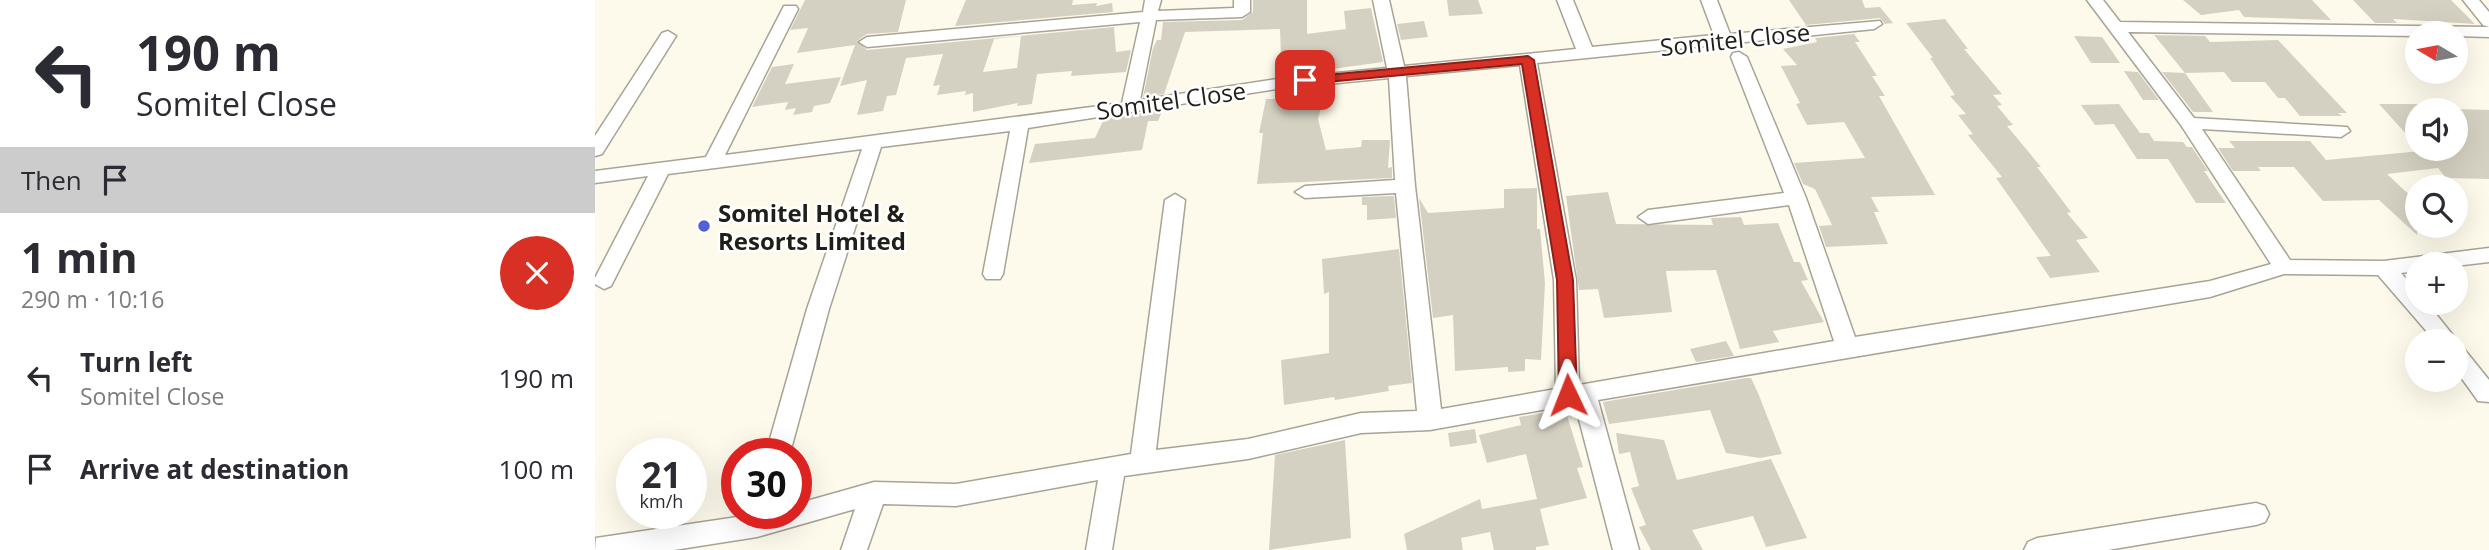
<!DOCTYPE html>
<meta charset="utf-8">
<style>
body{margin:0;font-family:"Open Sans",sans-serif;background:#f2f2f3;color:#2b2b33;height:100vh;display:flex;flex-direction:column;font-size:26px;white-space:nowrap}
*{box-sizing:border-box;margin:0}
p{font-size:23px;color:#7c7c81}
.icon{flex:none;width:38px;height:38px;fill:none;stroke:currentColor;stroke-width:2;stroke-linecap:round;stroke-linejoin:round}
.map{position:relative;flex:1;overflow:hidden}
.side{display:flex;flex-direction:column;background:#fff;width:595px}
.side>*{flex:none}
.hud{background:#fff;color:#2b2b33;overflow:hidden}
.needle{width:46px;rotate:280deg}
.tools{position:absolute;left:1810px;top:21px;display:grid;gap:14px}
.tools a{display:grid;place-items:center;width:63px;height:63px;border-radius:50%;background:#fff;box-shadow:0 7px 28px #0002;font-size:35px}
.speed{position:absolute;left:21px;top:438px;display:flex;gap:14px;font-size:35px;font-weight:700;text-align:center}
.speed>*{display:grid;place-content:center;width:91px;height:91px;border-radius:50%;background:#fff;box-shadow:0 7px 28px #0002;line-height:1}
.speed small{font-size:18px;font-weight:400}
.speed .limit{border:10px solid #d22;background:#fff;color:#111}
.pin{position:absolute;display:grid;place-items:center;width:60px;height:60px;color:#fff;margin:-30px;border-radius:14px;box-shadow:0 4px 10px #0006}
.me{position:absolute;width:77px;margin:-38px;rotate:358deg;stroke-linejoin:round;filter:drop-shadow(0 0 5px #0008)}
.turn{display:flex;align-items:center;gap:24px;height:147px;padding:0 21px;font-size:32px}
.turn .icon{width:91px;height:91px;stroke-width:2.5}
.turn b{display:block;font-size:49px;line-height:60px}
.then{display:flex;align-items:center;height:66px;padding:0 21px;background:#0003;gap:14px;font-size:26px}
.round{display:grid;place-items:center;flex:none;width:74px;height:74px;border-radius:37px;background:#f2f2f3}
.head{display:flex;align-items:center;justify-content:space-between;height:119px;padding:0 21px}
h1{font-size:42px;font-weight:700;line-height:52px}
ul{padding:0;list-style:none}
li{display:flex;align-items:center;gap:21px;height:91px;padding:0 21px}
li div{flex:1}
li b{display:block;font-size:26px}
li em{font-style:normal}
main{display:flex;flex:1;min-height:0}
.map>svg:first-child{display:block}
.building{fill:#d5d1c2;fill-rule:evenodd}
.lines{fill:none;stroke-linecap:round;stroke-linejoin:round}
.street-casing{stroke:#a7a495;stroke-width:3}
.street{fill:#fff;fill-rule:evenodd}
.route{fill:#d93025;stroke:#8d1f18;stroke-width:2}
.poi-dot{fill:#545fd5;stroke:#fff;stroke-width:2.5}
.labels{text-anchor:middle;dominant-baseline:central;stroke-width:5;stroke-linejoin:round;paint-order:stroke}
.street-label{font-size:24px;fill:#201e19;stroke:#fff}
.poi-label{font-size:24px;font-weight:bold;fill:#201e19;stroke:#fff;text-anchor:start}
</style>
<main>
<section class="side">
<div class="hud">
<div class="turn"><svg class="icon" aria-label="left" viewBox="0 0 24 24"><path d="M17 20v-9H6M10 6l-5 5 5 5"/></svg><div><b>190 m</b>Somitel Close</div></div>
<div class="then">Then<svg class="icon" aria-label="arrive" viewBox="0 0 24 24"><path d="M6 21V4h12l-3 4 3 4H6"/></svg></div>
</div>
<div class="head"><div><h1>1 min</h1><p>290 m · 10:16</p></div><a class="round" style="background:#d93025;color:#fff"><svg class="icon" aria-label="close" viewBox="0 0 24 24"><path d="M6 6l12 12M18 6L6 18"/></svg></a></div>
<ul>
<li><svg class="icon" aria-label="left" viewBox="0 0 24 24"><path d="M17 20v-9H6M10 6l-5 5 5 5"/></svg><div><b>Turn left</b><p>Somitel Close</p></div><em>190 m</em></li>
<li><svg class="icon" aria-label="arrive" viewBox="0 0 24 24"><path d="M6 21V4h12l-3 4 3 4H6"/></svg><div><b>Arrive at destination</b></div><em>100 m</em></li>
</ul>
</section>
<div class="map">
<svg width="1894" height="550" viewBox="0 0 1894 550">
<rect width="100%" height="100%" fill="#fefaeb"/>
<!-- building -->
<path class="building" d="M210 0H311L303 32 272 34 262 41 272 50 519 27 521 52 536 50 531 72 476 76 477 71 442 74 437 104 422 106 423 103 378 112V93L370 95 371 91 342 95 345 85 338 86 348 54 311 58 301 95 292 96 288 111 262 115 272 80 245 86 260 45 202 53 213 28 195 30ZM426 36 422 68 388 72 399 39Z
M371 0H478L477 5 502 3 501 6 517 3 518 12 360 26Z
M658 0H712V34L751 29 749 11 776 8 788 62 694 75V55L686 56 685 29 590 32 569 94 548 97 558 48 562 40H566L568 22 647 20 658 12Z
M852 0H883L888 14 854 16Z
M1194 0H1267L1270 8 1285 7 1298 23 1290 24 1285 18 1211 25Z
M1588 0H1717L1736 20 1649 17 1644 10 1606 15Z
M1758 0H1856L1880 24 1798 19 1802 23H1780Z
M1350 19 1373 49H1369L1407 94 1398 95 1407 105 1402 106 1418 125 1412 126 1446 167H1442L1476 212 1472 213 1493 238 1481 240 1505 272 1455 278 1441 257 1456 256 1401 178 1407 177 1373 135 1378 134 1363 115 1371 114 1355 96 1360 95 1335 58H1338L1311 23Z
M829 21 833 37 806 40 802 24Z
M1259 34 1265 42H1260L1282 76H1277L1290 96H1284L1340 195 1276 197 1284 212H1279L1293 244 1231 247 1224 226 1237 225 1220 189 1208 184 1199 163 1270 158 1249 122 1212 125 1201 104 1205 103 1186 66 1202 65 1188 49 1222 42 1220 38Z
M1559 35 1610 36 1615 42 1683 40 1752 113H1743L1747 116H1705L1690 98H1683L1670 82H1637L1629 72 1590 73 1618 112H1598L1567 72 1590 73Z
M1479 36 1507 37 1525 63H1496Z
M199 64 190 84 246 77 235 103 219 106 217 112 198 115 201 108 190 110 193 102 157 107 177 67Z
M1529 71 1543 72 1564 100H1548Z
M671 99H728L723 119 731 150 766 147 767 140H795L793 168 797 167V178L662 184 668 133H664Z
M1524 104 1545 133H1554L1559 141 1588 142 1592 147H1597L1613 171H1609L1631 203H1601L1573 159H1542L1519 124 1500 125 1486 105Z
M1784 104H1822V146Z
M568 109 563 121H553L547 150 434 163 440 144 500 138 509 119Z
M1860 109 1894 110V179L1851 178 1843 168 1792 174 1822 202V235L1784 200 1728 201 1699 167H1663L1666 171H1638L1623 148H1640L1634 141H1715L1731 160 1826 151 1825 149H1860Z
M942 188V229H945L950 283 946 360 930 359V371L913 372V367L860 371 858 315 838 318 824 198 833 213 909 208V189Z
M1013 192 1021 224 1118 225 1116 218 1146 217 1149 225 1183 223 1199 262H1205L1213 280 1206 281 1229 322 1178 331 1184 342 1145 349 1121 270 1071 271 1077 312 1009 318 1003 289 984 290 971 196Z
M799 196 801 218 772 220V205H767V197Z
M804 249 817 383 793 386 794 391 740 400 739 397 689 405 686 360 734 353V292L729 294 727 259Z
M1131 341 1139 356 1101 362 1095 349Z
M1151 378H1156L1163 393 1187 454 1165 458 1131 453 1115 410 1014 424 1008 402Z
M970 409 988 467 982 468 992 498 945 509 954 545 941 547V550H899L895 532 866 538 868 550H812L809 534 885 499 887 509 942 499 931 454 892 463 884 435 926 425 924 417Z
M880 429 882 443 855 447 853 433Z
M1021 433 1069 440 1082 480 1176 459 1212 538 1171 547 1158 516 1097 530 1108 550H1056L1044 527 1051 525 1036 488 1044 486 1035 452 1024 454Z
M750 440 756 538 674 550 680 455Z"/>
<g class="lines">
<defs>
<path id="street" d="M550 0H566L563 11 639 8V0H655V12L647 17 561 20 545 100 682 79 792 68 778 0H794L809 66 981 49 962 0H978L997 47 1119 35 1106 0H1122L1135 34 1285 21 1287 24 1279 29 942 63 981 280 984 385 1239 341 1194 205 1053 224 1043 217 1053 210 1189 193 1136 57 1138 53 1144 52 1152 57 1211 198 1260 337 1615 281 1676 264 1586 125 1492 0H1508L1525 22 1894 27V37L1860 36V33H1822V36L1533 32 1599 118 1752 127 1755 131 1746 137 1607 129 1695 260 1789 261 1894 248V262L1860 266 1822 264V271L1806 273 1822 291V303H1832L1894 380V402L1883 401 1860 369V341H1840L1783 275 1689 274 1615 297 1003 400 1044 550H1018L980 404 835 430 766 433 653 459 529 476 517 550H491L503 480 361 506 288 504 272 550H246L260 509 162 537 79 550H0L1 538 169 513H201V504L279 482 361 484 536 454 570 200 580 194 590 200 561 450 653 439 766 413 822 411 801 193 710 198 700 192 710 186 800 180 794 78 682 89 433 128 408 274 405 279H391L388 274 415 131 286 147 234 309 195 453H171L212 309 267 149 73 174 16 286 9 289 0 284V278L53 176 0 183V171L111 157 189 6H201L203 9 130 155 527 103 545 22 272 47 264 42 272 37 548 12ZM925 65 959 280 961 389 846 409 820 186 811 76Z
M1868 0H1884L1894 12V27L1888 25Z
M73 31 81 36 7 154 0 156V136L67 33Z
M1661 503 1670 506 1674 514 1670 522 1661 525 1513 550H1429L1433 542 1442 538Z"/>
</defs>
<!-- street casing -->
<use href="#street" class="street-casing"/>
<!-- street -->
<use href="#street" class="street"/>
</g>
<!-- route -->
<path class="route" d="M933 56 939 60 978 280 982 395 973 402 964 395 962 280 927 64 710 84 704 80 710 77Z"/>
<!-- markers -->
<circle class="poi-dot" cx="109" cy="226" r="7"/>
<g class="labels">
<!-- street labels -->
<g class="street-label">
<text transform="translate(1140 39) rotate(-6)">Somitel Close</text>
<text transform="translate(576 100) rotate(-8)">Somitel Close</text>
</g>
<!-- poi labels -->
<g class="poi-label">
<text x="123" y="212">Somitel Hotel &amp;<tspan x="123" dy="28">Resorts Limited</tspan></text>
</g>
</g>
</svg>
<div class="tools">
<a><svg class="needle" viewBox="-14 -14 28 28"><path d="M0-13l5 13h-10z" fill="#e53935"/><path d="M0 13l5-13h-10z" fill="#7c7c81"/></svg></a>
<a><svg class="icon" aria-label="sound" viewBox="0 0 24 24"><path d="M4 9h4l5-4v14l-5-4H4zM17 9q2 3 0 6"/></svg></a>
<a><svg class="icon" aria-label="search" viewBox="0 0 24 24"><circle cx="10" cy="10" r="6"/><path d="M15 15l6 6"/></svg></a>
<a>+</a>
<a>−</a>
</div>
<div class="speed"><div>21<small>km/h</small></div><div class="limit">30</div></div>
<div class="pin" style="left:710px;top:80px;background:#d93025"><svg class="icon" aria-label="arrive" viewBox="0 0 24 24"><path d="M6 21V4h12l-3 4 3 4H6"/></svg></div>
<svg class="me" style="left:973px;top:395px" viewBox="-20 -20 40 40"><path d="M0-17L14 15 0 8-14 15z" fill="#d93025" stroke="#fff" stroke-width="4"/></svg>
</div>
</main>
